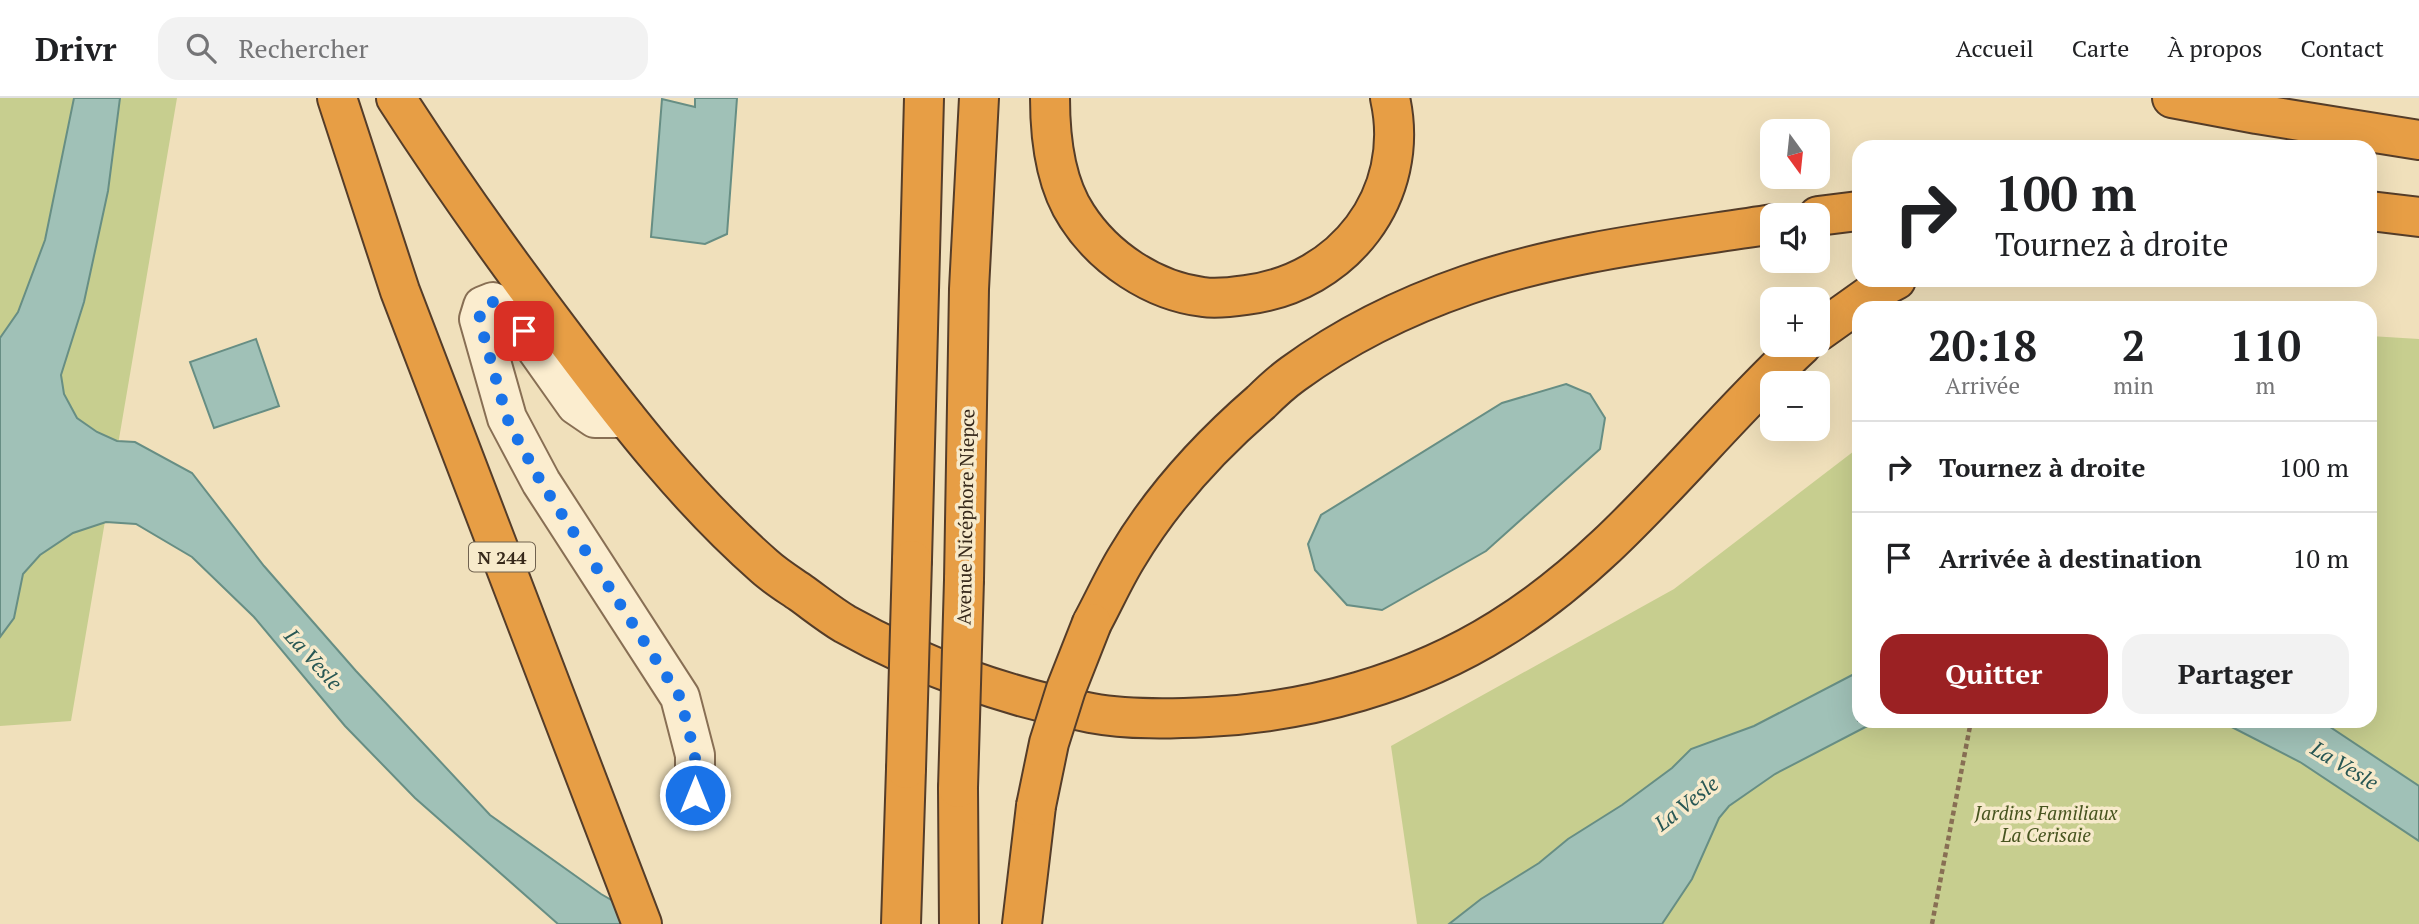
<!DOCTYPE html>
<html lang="fr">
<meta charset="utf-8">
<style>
body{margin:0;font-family:"PT Serif",serif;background:#f2f2f2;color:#202124;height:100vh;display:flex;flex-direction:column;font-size:26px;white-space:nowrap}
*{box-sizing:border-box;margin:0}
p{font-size:23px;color:#757577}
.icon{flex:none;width:38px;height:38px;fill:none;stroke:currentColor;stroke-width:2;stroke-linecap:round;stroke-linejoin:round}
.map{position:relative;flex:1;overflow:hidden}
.sheet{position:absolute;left:1852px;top:203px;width:525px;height:427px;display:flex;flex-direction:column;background:#fff;border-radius:21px;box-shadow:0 7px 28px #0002}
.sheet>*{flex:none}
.hud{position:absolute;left:1852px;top:42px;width:525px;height:147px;border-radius:21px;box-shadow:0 7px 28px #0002;background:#fff;color:#202124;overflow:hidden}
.needle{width:46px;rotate:165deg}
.controls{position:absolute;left:1760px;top:21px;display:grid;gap:14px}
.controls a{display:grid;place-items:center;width:70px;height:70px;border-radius:14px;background:#fff;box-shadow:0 7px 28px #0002;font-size:35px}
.pin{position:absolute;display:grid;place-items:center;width:60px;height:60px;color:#fff;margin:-30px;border-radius:14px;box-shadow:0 4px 10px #0006}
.me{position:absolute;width:77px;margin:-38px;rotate:0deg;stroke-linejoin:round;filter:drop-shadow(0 0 5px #0008)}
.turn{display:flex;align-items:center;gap:24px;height:147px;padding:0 28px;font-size:32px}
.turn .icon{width:91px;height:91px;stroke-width:2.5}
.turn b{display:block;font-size:49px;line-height:60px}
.eta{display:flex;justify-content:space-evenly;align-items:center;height:119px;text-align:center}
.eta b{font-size:42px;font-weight:700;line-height:49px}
.primary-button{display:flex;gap:14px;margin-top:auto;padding:14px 28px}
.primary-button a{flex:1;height:80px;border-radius:21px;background:#9b2123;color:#fff;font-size:28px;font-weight:700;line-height:80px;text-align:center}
.primary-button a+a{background:#f2f2f2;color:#202124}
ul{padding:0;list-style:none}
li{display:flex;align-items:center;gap:21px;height:91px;padding:0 28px;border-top:2px solid #e0e0e0}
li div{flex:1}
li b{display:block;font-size:26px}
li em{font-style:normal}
header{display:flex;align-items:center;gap:42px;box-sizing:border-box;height:98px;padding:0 35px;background:#fff;border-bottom:2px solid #e0e0e0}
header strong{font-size:33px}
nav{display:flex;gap:38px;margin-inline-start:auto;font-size:24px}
.search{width:490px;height:63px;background:#f2f2f2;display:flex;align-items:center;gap:18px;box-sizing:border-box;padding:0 24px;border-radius:21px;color:#757577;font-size:26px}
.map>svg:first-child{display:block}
.green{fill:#c7ce8f}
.water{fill:#a0c1b7;stroke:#678e84;stroke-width:2}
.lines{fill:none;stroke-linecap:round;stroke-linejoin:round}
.minor-casing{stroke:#886f54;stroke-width:42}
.highway-casing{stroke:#553d29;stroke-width:42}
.path{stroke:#886f54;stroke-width:4.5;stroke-dasharray:5 3.5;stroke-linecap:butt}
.minor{stroke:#fbedcf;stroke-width:38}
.highway{stroke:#e79e45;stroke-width:38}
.highway-bridge-casing{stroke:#553d29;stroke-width:42;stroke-linecap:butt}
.highway-bridge{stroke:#e79e45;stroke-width:38}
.route{stroke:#1a73e8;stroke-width:12;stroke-dasharray:0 21.6}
.labels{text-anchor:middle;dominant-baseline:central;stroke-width:7;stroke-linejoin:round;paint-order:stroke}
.shield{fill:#f7eacb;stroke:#70624f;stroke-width:2}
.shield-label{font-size:18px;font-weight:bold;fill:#36281a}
.street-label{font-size:19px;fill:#36281a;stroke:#f7eacb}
.park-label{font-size:19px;font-style:italic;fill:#47541f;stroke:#f7eacb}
.water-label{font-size:21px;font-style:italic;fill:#285754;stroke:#f7eacb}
</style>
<header>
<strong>Drivr</strong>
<div class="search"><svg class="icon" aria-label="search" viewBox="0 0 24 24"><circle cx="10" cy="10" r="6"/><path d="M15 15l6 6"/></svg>Rechercher</div>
<nav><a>Accueil</a><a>Carte</a><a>À propos</a><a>Contact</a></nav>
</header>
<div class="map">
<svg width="2419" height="826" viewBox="0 0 2419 826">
<rect width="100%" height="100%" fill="#f0e0bb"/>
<!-- green -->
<path class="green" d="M0 0H177L71 623 0 628Z
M2370 238 2419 241V826H1417L1391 648 1674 491 1858 350V623H2370Z"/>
<!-- water -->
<path class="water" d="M74 0H120L108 93 84 204 61 277 64 296 77 320 97 334 117 343 135 344 192 375 264 468 356 573 490 717 601 796 653 826H558L415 700 345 628 254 519 192 459 136 426 106 424 73 435 40 457 23 476 14 520 0 539V240L18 214 45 142Z
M695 0H737L727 136 705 146 651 139 662 1 695 9Z
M256 241 279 308 214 330 190 264Z
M1566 286 1590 296 1605 320 1600 351 1486 453 1382 512 1347 507 1315 472 1308 446 1321 417 1502 305Z
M1858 574V623H1877L1775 676 1729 708 1719 720 1692 781 1662 826H1449L1481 801 1539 765 1568 741 1622 707 1672 670 1691 651 1754 628Z
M2220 623H2321L2419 688V743L2300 664Z"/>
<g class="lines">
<defs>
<path id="minor" d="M626 320H595L576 307 511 215 493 204 483 208 479 221 507 320 541 384 680 599 695 657V697"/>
<path id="highway" d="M337 0 400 193 642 826
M396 0C450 84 508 165 568 244 628 324 689 402 764 468 775 478 788 486 801 495 815 505 830 517 845 526 920 568 1007 599 1091 615 1129 622 1170 621 1208 619 1309 614 1414 585 1500 531 1620 457 1700 341 1802 247
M1050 0C1050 38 1055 85 1077 118 1104 160 1153 193 1203 199 1217 201 1232 199 1246 197 1343 185 1412 98 1390 0
M2172 0 2257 16 2419 42
M2370 113 2419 119
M1818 118 1858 113
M1818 234 1877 192 1896 182
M912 462 924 0
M964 482 969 191 979 0
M1092 525C1104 503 1114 480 1127 459 1162 400 1209 349 1261 304 1271 294 1282 284 1293 276 1345 238 1406 208 1467 187 1565 153 1671 142 1773 126
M958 690 959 826
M901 826 906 671
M1022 826 1036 708"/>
</defs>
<!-- minor casing -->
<use href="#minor" class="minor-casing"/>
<!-- highway casing -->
<use href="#highway" class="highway-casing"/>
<!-- path -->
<path class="path" d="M1932 826 1971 623"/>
<!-- minor -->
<use href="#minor" class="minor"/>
<!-- highway -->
<use href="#highway" class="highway"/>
<defs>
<path id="highway-bridge" d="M906 671 912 462
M958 690 964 482
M1036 708 1049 645 1066 591 1092 525"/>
</defs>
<!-- highway-bridge casing -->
<use href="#highway-bridge" class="highway-bridge-casing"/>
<!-- highway-bridge -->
<use href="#highway-bridge" class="highway-bridge"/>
</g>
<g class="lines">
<!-- route -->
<path class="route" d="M524 233 510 215 493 204 483 208 479 221 507 320 518 342 541 384 680 599 695 657V697"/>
</g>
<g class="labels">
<!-- shield labels -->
<rect class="shield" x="469" y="444.5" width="66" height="29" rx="5"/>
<g class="shield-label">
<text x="502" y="459">N 244</text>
</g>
<!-- street labels -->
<g class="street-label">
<text transform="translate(965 419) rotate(-89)">Avenue Nicéphore Niepce</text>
</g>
<!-- park labels -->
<g class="park-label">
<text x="2046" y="714">Jardins Familiaux<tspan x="2046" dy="22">La Cerisaie</tspan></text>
</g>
<!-- water labels -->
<g class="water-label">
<text transform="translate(314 561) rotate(48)">La Vesle</text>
<text transform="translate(2345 667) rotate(31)">La Vesle</text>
<text transform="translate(1686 705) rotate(-38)">La Vesle</text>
</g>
</g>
</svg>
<div class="controls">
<a><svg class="needle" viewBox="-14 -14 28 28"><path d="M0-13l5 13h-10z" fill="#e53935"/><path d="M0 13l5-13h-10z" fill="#757577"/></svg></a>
<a><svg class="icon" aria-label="sound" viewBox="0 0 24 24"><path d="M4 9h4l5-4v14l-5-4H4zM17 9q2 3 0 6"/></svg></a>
<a>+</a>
<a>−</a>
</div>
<div class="pin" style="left:524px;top:233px;background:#d93025"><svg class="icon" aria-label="arrive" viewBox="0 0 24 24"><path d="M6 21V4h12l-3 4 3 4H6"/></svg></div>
<svg class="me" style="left:695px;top:697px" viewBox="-20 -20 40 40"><circle r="17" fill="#1a73e8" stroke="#fff" stroke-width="3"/><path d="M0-11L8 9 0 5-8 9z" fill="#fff"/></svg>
<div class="hud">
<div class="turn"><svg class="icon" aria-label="right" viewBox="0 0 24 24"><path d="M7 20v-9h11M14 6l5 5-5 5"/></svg><div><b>100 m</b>Tournez à droite</div></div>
</div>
<section class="sheet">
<div class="eta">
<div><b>20:18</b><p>Arrivée</p></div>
<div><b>2</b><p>min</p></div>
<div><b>110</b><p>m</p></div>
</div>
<ul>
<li><svg class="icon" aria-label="right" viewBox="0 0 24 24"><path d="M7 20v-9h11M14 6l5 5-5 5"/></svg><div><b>Tournez à droite</b></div><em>100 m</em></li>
<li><svg class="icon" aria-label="arrive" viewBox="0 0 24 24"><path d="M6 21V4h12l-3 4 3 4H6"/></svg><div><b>Arrivée à destination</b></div><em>10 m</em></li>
</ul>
<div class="primary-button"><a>Quitter</a><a>Partager</a></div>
</section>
</div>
